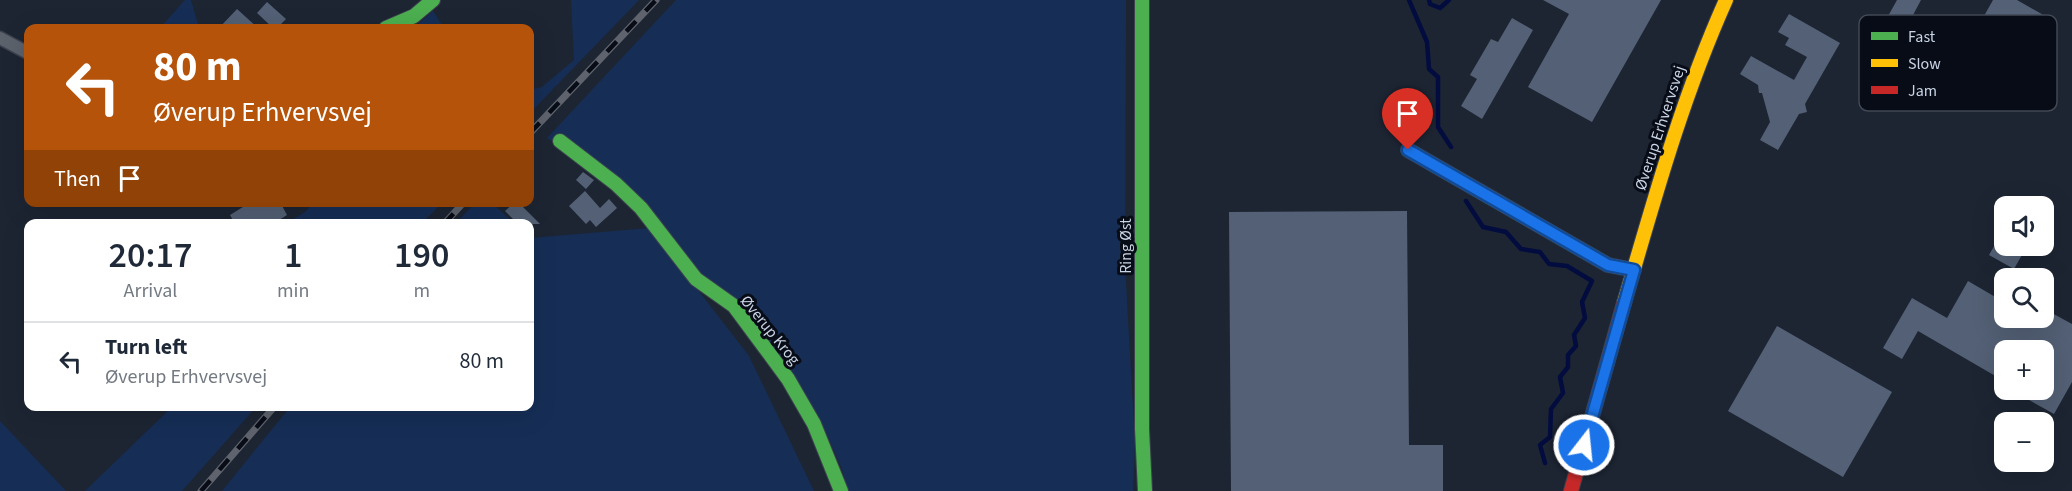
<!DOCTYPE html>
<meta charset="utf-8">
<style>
body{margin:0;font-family:"Source Sans 3",sans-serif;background:#f2f2f3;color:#1f2937;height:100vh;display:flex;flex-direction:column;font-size:22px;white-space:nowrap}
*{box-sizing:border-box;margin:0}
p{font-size:20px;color:#747a83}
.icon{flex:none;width:33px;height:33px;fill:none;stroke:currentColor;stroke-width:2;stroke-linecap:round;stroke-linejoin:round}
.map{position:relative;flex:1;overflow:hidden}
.side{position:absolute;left:24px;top:219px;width:510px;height:192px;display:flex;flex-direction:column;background:#fff;border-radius:12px;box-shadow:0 6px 24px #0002}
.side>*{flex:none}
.top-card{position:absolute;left:24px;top:24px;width:510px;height:183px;border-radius:12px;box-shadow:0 6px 24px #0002;background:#b45309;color:#fff;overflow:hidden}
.tools{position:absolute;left:1994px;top:196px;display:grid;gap:12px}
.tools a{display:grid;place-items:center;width:60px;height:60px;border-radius:12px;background:#fff;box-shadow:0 6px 24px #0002;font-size:30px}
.pin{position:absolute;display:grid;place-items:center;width:51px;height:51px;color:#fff;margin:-62px -26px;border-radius:50% 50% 50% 0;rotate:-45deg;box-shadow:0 0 6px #0007}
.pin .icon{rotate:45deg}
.me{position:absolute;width:66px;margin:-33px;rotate:16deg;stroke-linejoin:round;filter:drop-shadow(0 0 4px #0008)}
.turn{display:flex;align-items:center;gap:21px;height:126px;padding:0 30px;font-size:27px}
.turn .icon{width:78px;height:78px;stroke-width:2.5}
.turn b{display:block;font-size:42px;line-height:51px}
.then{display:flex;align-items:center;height:57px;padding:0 30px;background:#0003;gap:12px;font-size:22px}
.eta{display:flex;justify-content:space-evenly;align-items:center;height:102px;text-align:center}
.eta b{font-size:36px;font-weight:600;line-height:42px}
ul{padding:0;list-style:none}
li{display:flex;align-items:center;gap:18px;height:78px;padding:0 30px;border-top:2px solid #e0e1e3}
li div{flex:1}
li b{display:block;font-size:22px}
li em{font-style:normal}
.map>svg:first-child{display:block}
.green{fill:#162e56}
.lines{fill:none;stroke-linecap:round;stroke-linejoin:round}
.stream{stroke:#030c3e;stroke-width:4.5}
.building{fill:#536075}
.street-casing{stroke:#3c424e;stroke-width:15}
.fast-casing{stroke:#3c424e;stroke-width:16}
.slow-casing{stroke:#3c424e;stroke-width:16}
.jam-casing{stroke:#3c424e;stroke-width:16}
.street{stroke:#5c626c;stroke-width:12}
.fast{stroke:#4caf50;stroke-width:14}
.slow{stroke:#ffc107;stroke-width:14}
.jam{stroke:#c62828;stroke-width:14}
.rail-casing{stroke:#5e636d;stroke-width:7}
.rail{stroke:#070c17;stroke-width:4.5;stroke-dasharray:14;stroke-linecap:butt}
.route-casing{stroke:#114b97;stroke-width:15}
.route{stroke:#1a73e8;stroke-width:10}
.labels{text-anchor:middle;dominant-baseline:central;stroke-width:6;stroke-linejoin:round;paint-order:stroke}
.street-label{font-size:16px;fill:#cad4e4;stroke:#070c17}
.key{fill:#070c17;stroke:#424854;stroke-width:1.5}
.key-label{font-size:16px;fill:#cad4e4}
</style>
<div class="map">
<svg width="2072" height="491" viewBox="0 0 2072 491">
<rect width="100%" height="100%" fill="#1d2533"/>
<!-- green -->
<path class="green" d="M185 0H191L199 28H160Z
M571 0H639L530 113V90L542 87 574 60Z
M676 0H1126L1125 266 1135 443 1133 491H848L842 469 821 421 644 207 547 138Z
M433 11 444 28H414Z
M476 202 492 203 514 223H456Z
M313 203V202L442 203 422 223H287L305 212Z
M650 228 749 356 814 491H222L290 407 530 406V238Z
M173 406 256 407 182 491H85Z
M0 421 66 491H0Z"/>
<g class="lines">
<!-- stream -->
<path class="stream" d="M1409 0 1427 42 1429 69 1438 77V127L1451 147
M1429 0 1430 4 1440 8 1449 0
M1466 201 1483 227 1506 232 1521 249 1540 252 1549 264 1567 266 1592 281 1582 302 1585 318 1574 335 1576 346 1568 355V367L1560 377 1563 393 1551 409 1550 437 1540 445 1545 463"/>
</g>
<!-- building -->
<path class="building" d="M1543 0H1661L1592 122 1528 87 1569 14Z
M1897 0H1921L1904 32 1913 37 1906 52 1877 36Z
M1993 0H2017L2054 21 2009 100 1954 69Z
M267 2 286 19 277 28H273L257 13Z
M237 9 258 28H219Z
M1789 14 1840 43 1805 104 1807 112 1799 114 1778 150 1760 140 1770 122 1762 93H1759L1758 85 1740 74 1751 56 1794 80 1807 57 1785 45 1789 38 1778 32Z
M1512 18 1533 30 1482 119 1461 106 1477 79 1470 75 1491 39 1498 42Z
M583 172 594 180 586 189 576 180Z
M585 191 600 208 609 199 617 208 596 227 590 220 586 224 569 206Z
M251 202H280L287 215 273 224H235L230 215Z
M515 202H518L540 224H518L505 211Z
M1407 211 1409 445H1443V491H1231L1229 212Z
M2004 229V246H2027L2014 269 1989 255Z
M1968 281 2004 302V318H2032L2043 324 2050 312 2072 324V382L2054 414 2011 390H2043V351H2004V381L1918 331 1902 359 1883 348 1912 298 1947 318Z
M1777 326 1892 392 1843 477 1728 411Z"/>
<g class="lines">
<defs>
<path id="street" d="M0 38 28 53"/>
<path id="fast" d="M1142 0V429L1145 491
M386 28 414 16 433 0
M560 141 616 184 641 208 696 279 734 306 788 379 814 424 841 491"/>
<path id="slow" d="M1408 150 1608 265 1634 270
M1624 303C1654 200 1682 98 1726 0"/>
<path id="jam" d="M1571 491 1624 303"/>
</defs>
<!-- street casing -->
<use href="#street" class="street-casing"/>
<!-- fast casing -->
<use href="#fast" class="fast-casing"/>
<!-- slow casing -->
<use href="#slow" class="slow-casing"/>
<!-- jam casing -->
<use href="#jam" class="jam-casing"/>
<!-- street -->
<use href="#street" class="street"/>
<!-- fast -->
<use href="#fast" class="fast"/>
<!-- slow -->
<use href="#slow" class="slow"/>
<!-- jam -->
<use href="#jam" class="jam"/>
<defs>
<path id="rail" d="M530 133 656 0
M444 224 464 202
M201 491 275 406"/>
</defs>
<!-- rail casing -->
<use href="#rail" class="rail-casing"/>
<!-- rail -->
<use href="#rail" class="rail"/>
</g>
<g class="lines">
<defs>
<path id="route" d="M1408 150 1608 265 1634 270 1584 445"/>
</defs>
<!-- route casing -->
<use href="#route" class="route-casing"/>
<!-- route -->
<use href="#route" class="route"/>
</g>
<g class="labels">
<!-- street labels -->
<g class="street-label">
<text transform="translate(1660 128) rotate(-72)">Øverup Erhvervsvej</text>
<text transform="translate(1126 246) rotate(-90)">Ring Øst</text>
<text transform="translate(770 330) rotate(51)">Øverup Krog</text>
</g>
</g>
<!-- legend -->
<rect x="1859" y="15" width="198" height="96" rx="9" class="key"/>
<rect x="1871" y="32" width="27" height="8" fill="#4caf50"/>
<rect x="1871" y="59" width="27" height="8" fill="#ffc107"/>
<rect x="1871" y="86" width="27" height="8" fill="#c62828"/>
<g class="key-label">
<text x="1908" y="42">Fast</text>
<text x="1908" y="69">Slow</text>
<text x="1908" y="96">Jam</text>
</g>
</svg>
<div class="tools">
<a><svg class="icon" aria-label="sound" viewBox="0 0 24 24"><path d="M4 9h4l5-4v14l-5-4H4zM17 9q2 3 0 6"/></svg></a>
<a><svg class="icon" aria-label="search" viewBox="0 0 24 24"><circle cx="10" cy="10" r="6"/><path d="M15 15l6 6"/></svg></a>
<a>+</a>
<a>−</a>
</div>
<div class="pin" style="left:1408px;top:150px;background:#d93025"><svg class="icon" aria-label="arrive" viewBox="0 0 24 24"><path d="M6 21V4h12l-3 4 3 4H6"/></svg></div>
<svg class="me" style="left:1584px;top:445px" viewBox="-20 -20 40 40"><circle r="17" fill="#1a73e8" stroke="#fff" stroke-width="3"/><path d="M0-11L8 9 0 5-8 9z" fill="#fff"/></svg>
<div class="top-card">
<div class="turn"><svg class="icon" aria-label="left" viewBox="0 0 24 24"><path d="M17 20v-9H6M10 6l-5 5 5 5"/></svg><div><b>80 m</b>Øverup Erhvervsvej</div></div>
<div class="then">Then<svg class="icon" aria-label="arrive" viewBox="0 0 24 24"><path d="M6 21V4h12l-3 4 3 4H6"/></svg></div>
</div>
<section class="side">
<div class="eta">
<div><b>20:17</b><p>Arrival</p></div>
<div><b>1</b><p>min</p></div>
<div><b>190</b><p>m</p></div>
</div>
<ul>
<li><svg class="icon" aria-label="left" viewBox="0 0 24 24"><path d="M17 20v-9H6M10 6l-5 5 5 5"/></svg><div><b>Turn left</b><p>Øverup Erhvervsvej</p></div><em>80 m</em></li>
</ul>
</section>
</div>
